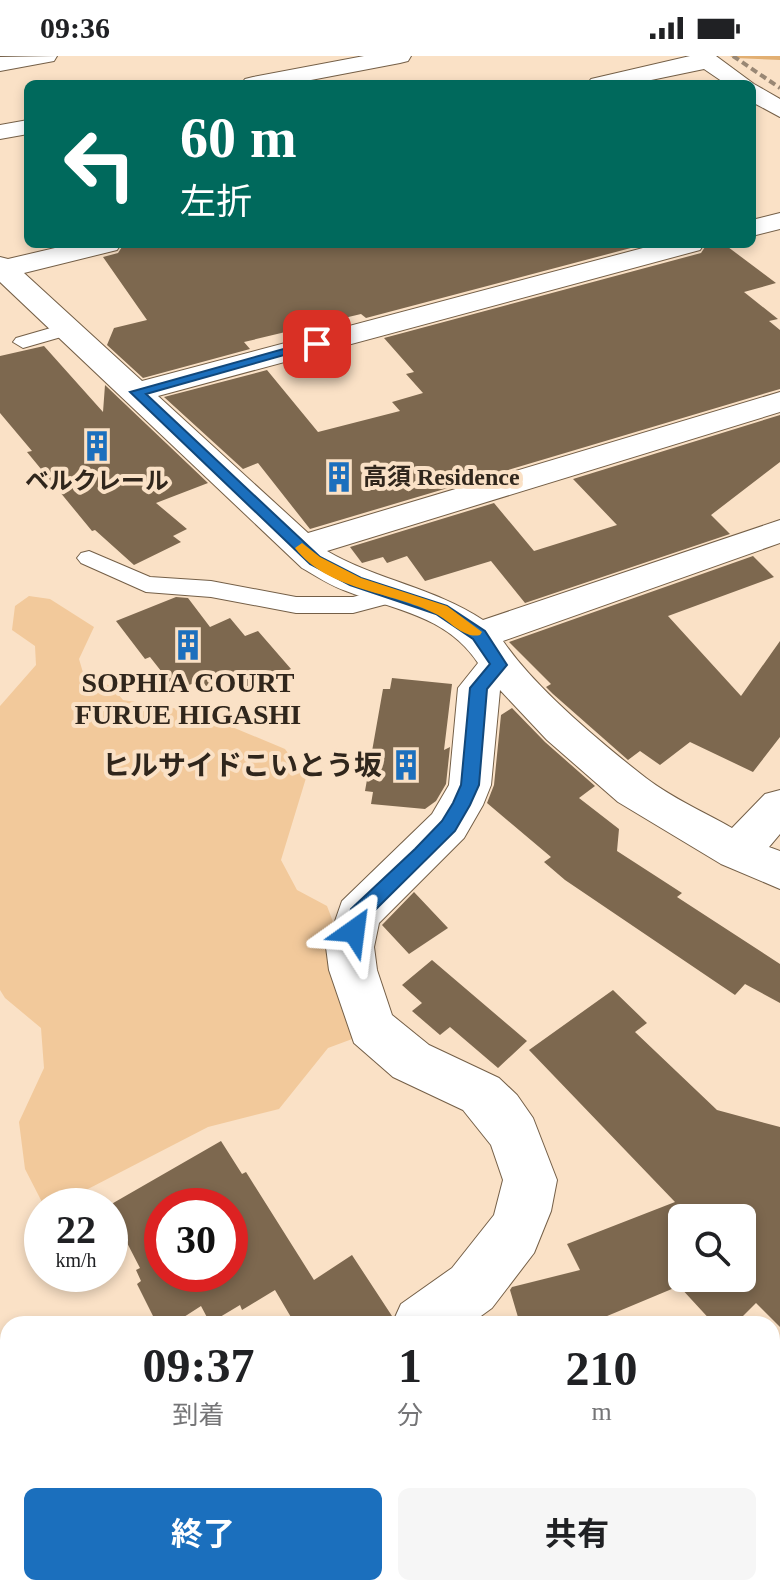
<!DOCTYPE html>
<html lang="ja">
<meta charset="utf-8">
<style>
body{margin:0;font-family:"Times New Roman","Noto Sans JP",serif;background:#f6f6f6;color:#202124;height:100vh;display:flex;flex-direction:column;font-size:30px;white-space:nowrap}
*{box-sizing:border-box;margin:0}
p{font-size:26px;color:#757577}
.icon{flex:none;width:44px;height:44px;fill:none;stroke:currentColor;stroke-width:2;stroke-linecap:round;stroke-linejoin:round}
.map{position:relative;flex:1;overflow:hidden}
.side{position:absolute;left:0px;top:1260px;width:780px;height:280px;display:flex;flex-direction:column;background:#fff;border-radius:24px 24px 0 0;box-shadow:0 4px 12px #0003}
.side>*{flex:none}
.top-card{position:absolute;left:24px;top:24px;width:732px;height:168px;border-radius:12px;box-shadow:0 4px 12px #0003;background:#00695c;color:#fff;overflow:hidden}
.fabs{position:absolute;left:668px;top:1148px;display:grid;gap:16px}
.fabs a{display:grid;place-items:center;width:88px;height:88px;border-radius:12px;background:#fff;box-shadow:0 4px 12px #0003;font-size:40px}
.speed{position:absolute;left:24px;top:1132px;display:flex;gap:16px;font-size:40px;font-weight:700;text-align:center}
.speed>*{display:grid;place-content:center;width:104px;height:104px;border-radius:50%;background:#fff;box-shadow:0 4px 12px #0003;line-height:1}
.speed small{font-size:20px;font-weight:400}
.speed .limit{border:12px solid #d22;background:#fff;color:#111}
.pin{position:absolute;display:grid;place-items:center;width:68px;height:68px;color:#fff;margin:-34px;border-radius:16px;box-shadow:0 4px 12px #0006}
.me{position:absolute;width:88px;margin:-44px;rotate:31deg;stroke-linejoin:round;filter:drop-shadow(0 0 6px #0008)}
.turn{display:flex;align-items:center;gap:28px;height:168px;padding:0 24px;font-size:36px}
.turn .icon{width:104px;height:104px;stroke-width:2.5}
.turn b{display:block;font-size:56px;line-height:68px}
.eta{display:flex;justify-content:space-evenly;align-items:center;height:136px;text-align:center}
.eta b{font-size:48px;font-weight:700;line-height:56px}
.button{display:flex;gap:16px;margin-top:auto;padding:16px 24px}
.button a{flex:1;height:92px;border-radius:12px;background:#1b6fbd;color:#fff;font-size:32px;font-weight:700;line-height:92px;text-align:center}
.button a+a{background:#f6f6f6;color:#202124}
.status{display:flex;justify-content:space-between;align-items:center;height:56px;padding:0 40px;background:#fff;direction:ltr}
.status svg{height:22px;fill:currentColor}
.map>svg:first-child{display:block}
.green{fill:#f2c99b}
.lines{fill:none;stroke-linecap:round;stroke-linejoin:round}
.stream{fill:#e2af72;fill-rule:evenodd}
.building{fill:#7d684f;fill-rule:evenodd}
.service-casing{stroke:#745f47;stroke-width:2}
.minor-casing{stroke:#745f47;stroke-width:2}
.tertiary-casing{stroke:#745f47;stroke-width:2}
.service{fill:#fff;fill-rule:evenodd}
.minor{fill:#fff;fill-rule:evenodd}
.tertiary{fill:#fff;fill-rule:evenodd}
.rail{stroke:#998774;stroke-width:4;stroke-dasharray:7 4;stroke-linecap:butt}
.route{fill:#1b6fbd;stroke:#12487b;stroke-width:2}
.slow{fill:#f59e0b}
.labels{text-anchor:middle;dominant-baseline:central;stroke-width:8;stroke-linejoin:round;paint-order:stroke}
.far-poi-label{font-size:24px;font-weight:bold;fill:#30261c;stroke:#fae1c6;text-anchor:start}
.poi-label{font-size:28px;font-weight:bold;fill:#30261c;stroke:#fae1c6}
</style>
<div class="status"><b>09:36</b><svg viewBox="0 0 49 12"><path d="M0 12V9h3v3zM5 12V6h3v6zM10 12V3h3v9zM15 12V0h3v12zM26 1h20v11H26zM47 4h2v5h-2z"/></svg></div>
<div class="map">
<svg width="780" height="1540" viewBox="0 0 780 1540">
<rect width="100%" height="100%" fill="#fae1c6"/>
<!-- green -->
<path class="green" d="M29 540 50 543 94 571 79 603 84 620 111 630 123 644 179 653 213 663 285 693 306 722 281 804 297 834 327 850 343 892 363 979 328 992 279 1053 208 1071 55 1150H44L25 1113 19 1066 44 1012 41 972 5 942 0 934V650L36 609 35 590 12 574 15 550Z
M780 1497V1540H661L658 1532H772V1499Z"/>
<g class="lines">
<!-- stream -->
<path class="stream" d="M730 0H780V4L734 2Z"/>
</g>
<!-- building -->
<path class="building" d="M124 188H646L366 262 361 258 244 286 250 293 143 322 107 289 114 272 147 264 103 201 118 197Z
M707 188H724L776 227 744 236 778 263 769 265 780 274V333L310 473 258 407 243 413 164 341 267 314 318 376 400 355 392 346 423 337 406 318 414 316 384 282 701 197Z
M44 290 103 356 105 329 208 427 156 447 187 473 173 480 181 486 134 509 95 474 92 475 27 396 32 395 0 357V300Z
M780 359V406L711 459 730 478 525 547 491 505 425 525 407 500 387 507 383 501 362 507 350 491 494 447 534 495 617 469 573 423Z
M753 500 774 521 668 560 741 640 780 585V681L753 716 690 686 660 709 640 695 628 704 553 638 546 631 551 628 509 586Z
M176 541 188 542 210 571 230 562 245 580 258 575 291 613 242 634 234 623 228 625 225 622 206 630 202 624 176 634 150 601 145 603 116 565Z
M392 622 452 628 444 694 450 691 446 728 436 745 425 753 371 748 373 736 365 735 383 633H390Z
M512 652 545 686 595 730 579 742 619 773 617 795 682 837 677 841 780 908V947L745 928 735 939 565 824 544 806 551 801 487 747 494 729 501 659Z
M414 836 448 872 409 898 382 869Z
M432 904 527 985 498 1012 450 971 440 979 412 955 422 947 402 929Z
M613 934 647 967 635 976 717 1054 780 1071V1271L756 1247 735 1268H714L679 1230 588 1268H520L510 1234 512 1231 580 1214 567 1188 675 1146 529 994ZM682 1162H742V1222H682Z
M221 1085 242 1118 246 1116 314 1224 352 1199 392 1260 389 1268H295L275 1234 242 1254 240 1249 210 1267 201 1250 173 1268H157L137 1228 141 1225 136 1214 140 1212 108 1150ZM162 1150H230V1218H162Z"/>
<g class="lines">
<defs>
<path id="service" d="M68 267 75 269 78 273 75 277 23 292 13 286 16 282Z
M89 495 150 521 211 525 296 541H353L394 530 402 532 406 538 402 544 353 557H296L211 541 146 536 81 507 77 502 81 497Z"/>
<path id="minor" d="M57 0 54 5 0 15V1Z
M364 0H411L408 5 400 7 290 28H241L245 23 253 21Z
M690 0H716L754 28 780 43V61L752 46V28H726L704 13 632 28H587L591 23Z
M28 64V78L0 83V69Z
M780 157V173L752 180V164Z
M72 188H121L117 194 24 217 142 325 658 188H704L700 194 158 340 308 477 780 336V356L327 495C377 524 435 532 483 564L780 464V487L503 585C535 632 601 687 646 722 672 742 704 756 732 772L765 738 780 734V778L769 791 780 795V833L721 808 618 746 547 684 500 634 491 729 483 749 464 782 379 867 374 891 377 914 392 959 429 989 499 1022 517 1039 533 1062 557 1124 551 1155 534 1197 492 1252 470 1268H392L401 1248 452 1212 494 1159 503 1124 491 1089 463 1054 393 1021 354 987 329 914 326 891 342 845 432 758 449 729 458 632 478 607C447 560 395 554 346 535 331 530 316 520 302 512L0 226V201L8 203Z
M780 1288V1361L772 1365V1292Z
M0 1422 8 1425V1532H85L89 1540H0V1504L4 1503 0 1501Z
M245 1532H311L310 1540H244Z
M513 1532H600L596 1540H509Z"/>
<path id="tertiary" d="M0 204 13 207 17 213 13 219 0 222Z"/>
</defs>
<!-- service casing -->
<use href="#service" class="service-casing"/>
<!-- minor casing -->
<use href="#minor" class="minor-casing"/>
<!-- tertiary casing -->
<use href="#tertiary" class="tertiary-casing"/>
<!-- service -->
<use href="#service" class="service"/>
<!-- minor -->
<use href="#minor" class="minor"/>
<!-- tertiary -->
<use href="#tertiary" class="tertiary"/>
<!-- rail -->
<path class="rail" d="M733 0 780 32"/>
</g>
<!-- route -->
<path class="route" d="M312 285 323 288 146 338 320 501 361 522 447 550 485 575 507 609 487 633 479 729 470 749 455 775 367 862 361 880H347L345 875 351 853 415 793 442 765 453 747 461 729 470 632 490 608 473 583 436 558 350 529 310 508 130 336Z"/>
<!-- slow -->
<path class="slow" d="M302 487 320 501 361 522 447 550 482 576 480 579C464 583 450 565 436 558 391 535 328 535 295 492Z"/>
<!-- icons -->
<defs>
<symbol id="building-bare" viewBox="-9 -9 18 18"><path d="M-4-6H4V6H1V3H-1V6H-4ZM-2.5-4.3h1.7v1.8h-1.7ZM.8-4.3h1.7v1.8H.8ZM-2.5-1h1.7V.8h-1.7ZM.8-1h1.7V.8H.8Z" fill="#1b6fbd" stroke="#fae1c6" stroke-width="2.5" paint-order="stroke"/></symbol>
</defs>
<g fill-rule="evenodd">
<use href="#building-bare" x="75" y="368" width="44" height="44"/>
<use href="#building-bare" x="317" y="399" width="44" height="44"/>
<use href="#building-bare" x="166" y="567" width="44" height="44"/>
<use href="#building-bare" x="384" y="687" width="44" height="44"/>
</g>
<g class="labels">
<!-- far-poi labels -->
<g class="far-poi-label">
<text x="363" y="421">高須 Residence</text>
<text x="97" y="425" text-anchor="middle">ベルクレール</text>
</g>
<!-- poi labels -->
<g class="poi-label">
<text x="188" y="626">SOPHIA COURT<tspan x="188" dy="32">FURUE HIGASHI</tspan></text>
<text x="382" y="709" text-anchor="end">ヒルサイドこいとう坂</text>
</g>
</g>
</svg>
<div class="fabs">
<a><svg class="icon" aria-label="search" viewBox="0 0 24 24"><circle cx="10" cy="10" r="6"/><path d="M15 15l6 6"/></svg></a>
</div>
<div class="speed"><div>22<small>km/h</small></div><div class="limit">30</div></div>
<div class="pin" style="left:317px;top:288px;background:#d93025"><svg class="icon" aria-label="arrive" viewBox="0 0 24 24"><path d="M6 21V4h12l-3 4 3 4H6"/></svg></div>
<svg class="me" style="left:354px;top:875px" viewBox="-20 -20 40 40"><path d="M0-17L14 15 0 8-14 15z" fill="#1b6fbd" stroke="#fff" stroke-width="4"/></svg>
<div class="top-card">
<div class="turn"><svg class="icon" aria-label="left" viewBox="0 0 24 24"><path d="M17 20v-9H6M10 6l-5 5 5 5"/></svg><div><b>60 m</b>左折</div></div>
</div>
<section class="side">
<div class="eta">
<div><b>09:37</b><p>到着</p></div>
<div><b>1</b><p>分</p></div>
<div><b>210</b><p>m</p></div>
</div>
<div class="button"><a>終了</a><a>共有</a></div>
</section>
</div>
